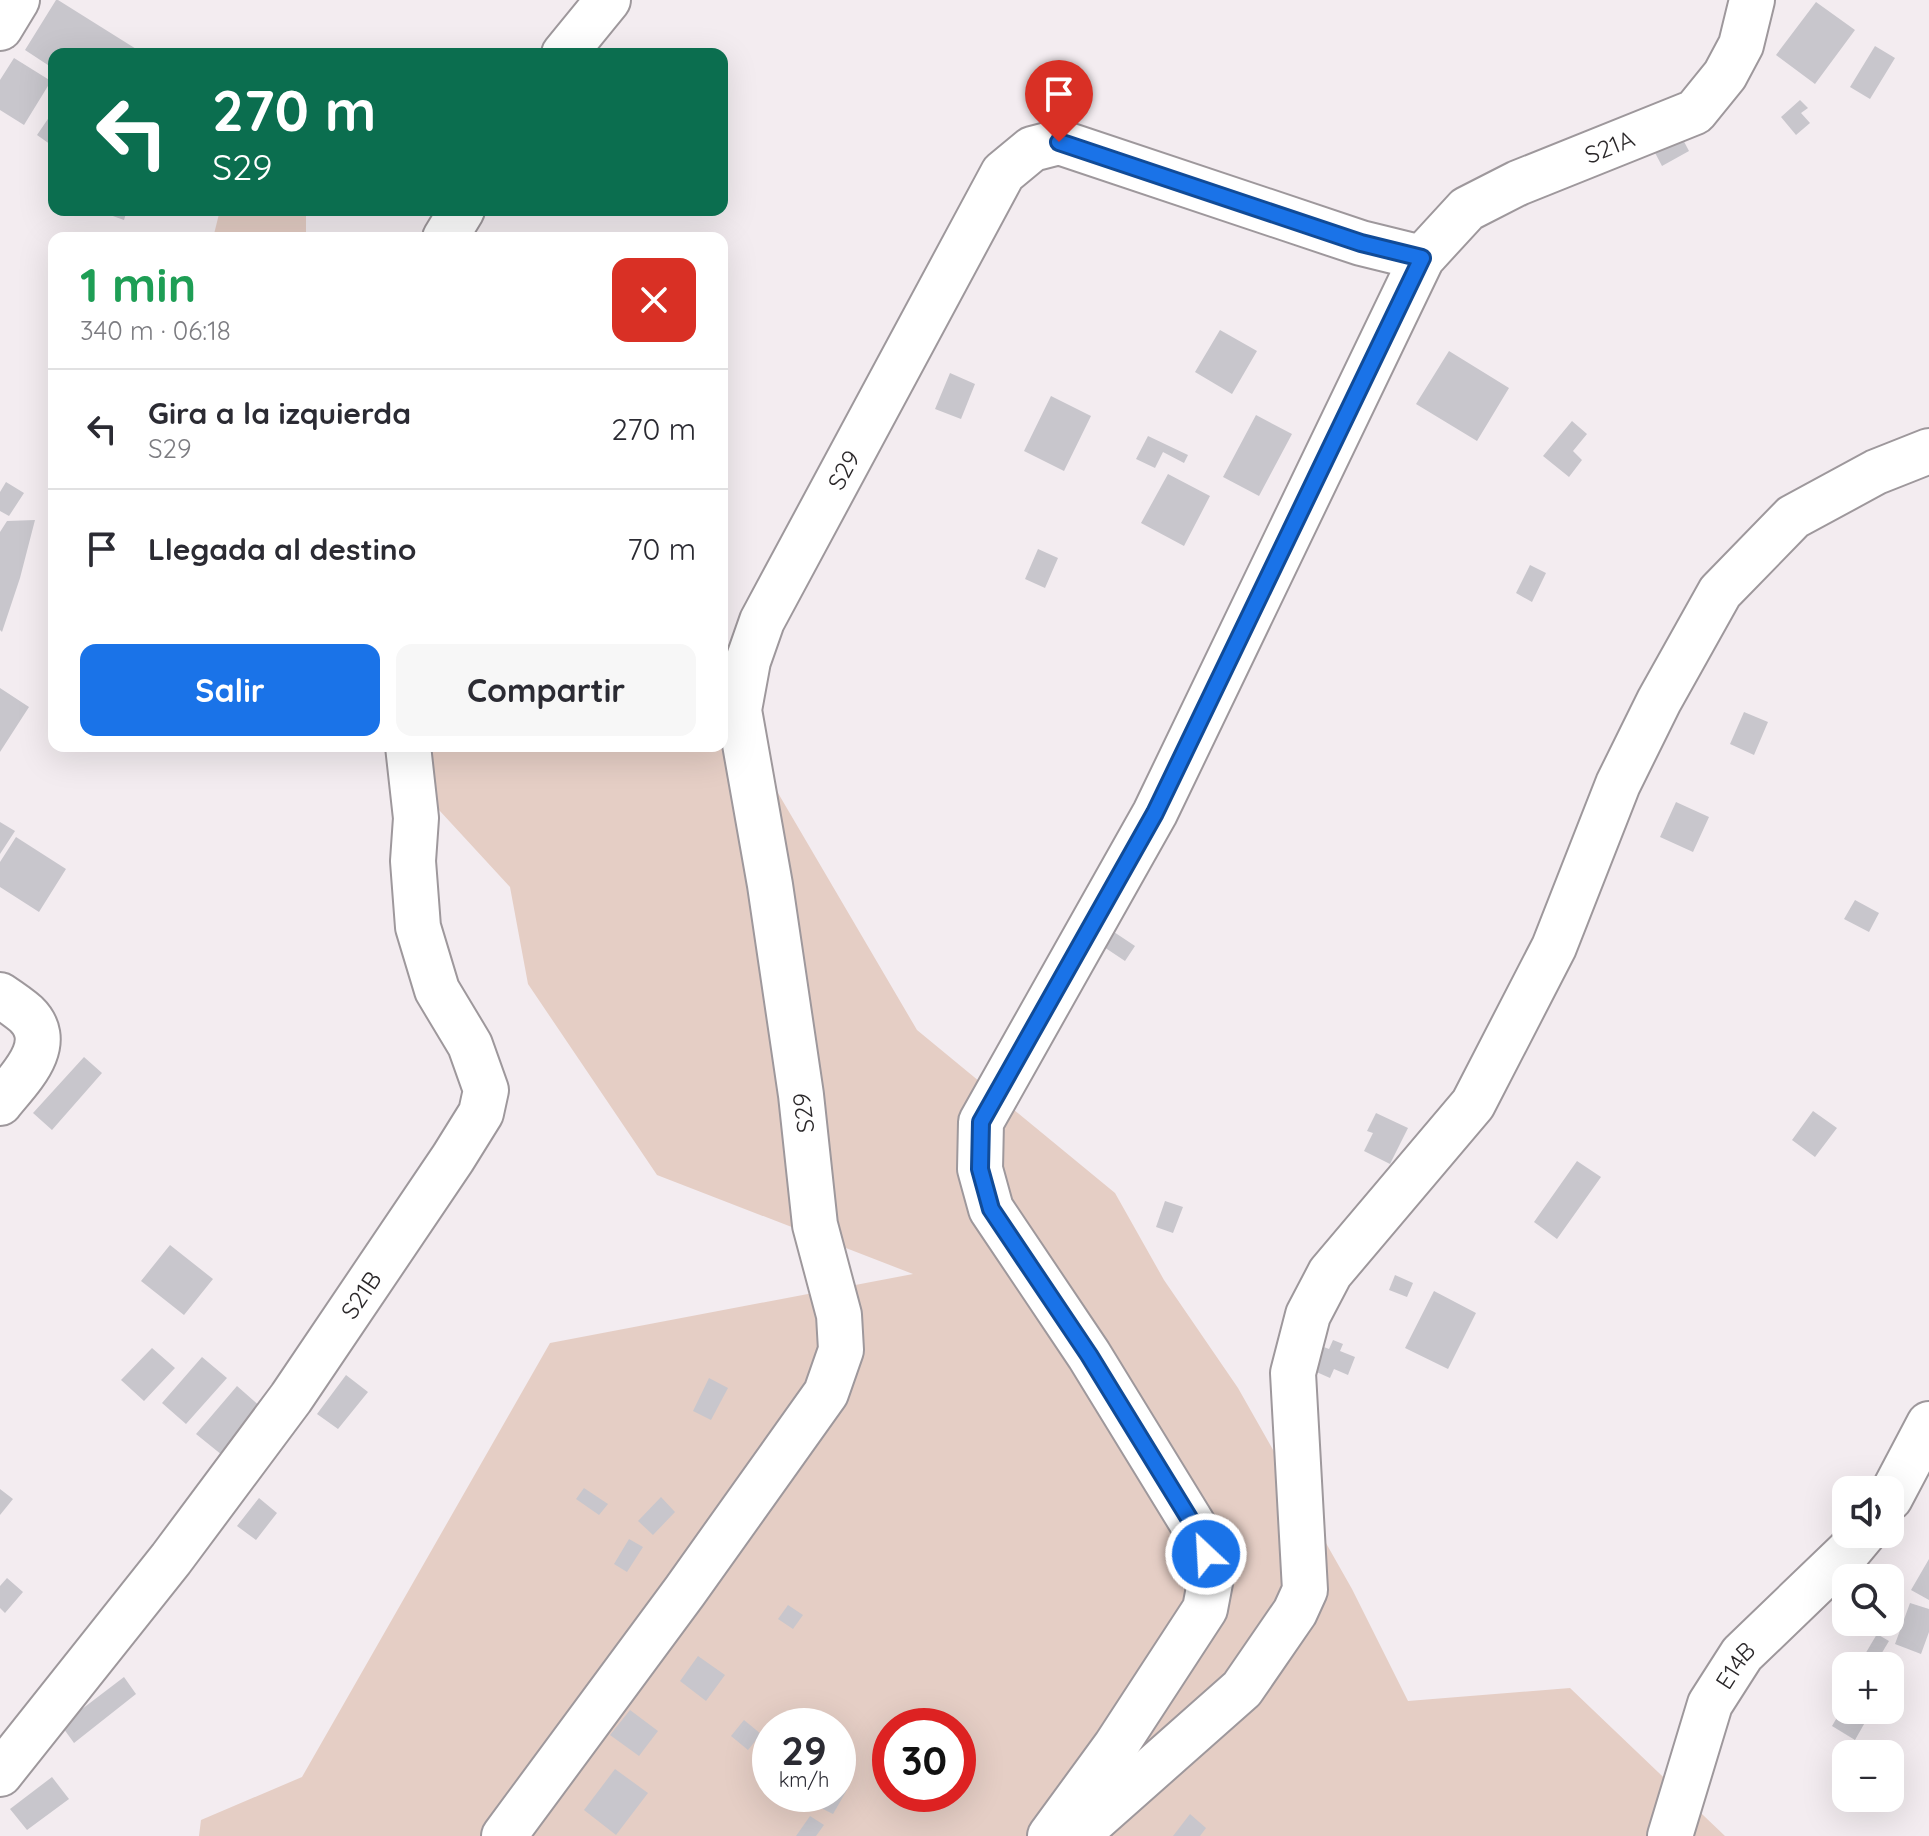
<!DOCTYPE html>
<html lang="es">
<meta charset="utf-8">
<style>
body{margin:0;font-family:Quicksand,sans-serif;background:#f7f7f7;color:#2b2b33;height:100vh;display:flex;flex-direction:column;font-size:30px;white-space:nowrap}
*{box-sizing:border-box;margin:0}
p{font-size:26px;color:#7c7c81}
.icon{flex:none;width:44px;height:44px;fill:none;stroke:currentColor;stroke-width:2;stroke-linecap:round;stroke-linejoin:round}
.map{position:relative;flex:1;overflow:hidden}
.sheet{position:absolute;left:48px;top:232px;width:680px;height:520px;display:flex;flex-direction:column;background:#fff;border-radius:16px;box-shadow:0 8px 32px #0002}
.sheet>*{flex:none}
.hud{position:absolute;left:48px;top:48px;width:680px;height:168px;border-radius:16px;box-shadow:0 8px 32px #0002;background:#0b6e4f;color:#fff;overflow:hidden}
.buttons{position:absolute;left:1832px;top:1476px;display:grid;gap:16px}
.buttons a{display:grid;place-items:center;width:72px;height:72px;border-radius:16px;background:#fff;box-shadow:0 8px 32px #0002;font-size:40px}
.speed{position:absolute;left:752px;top:1708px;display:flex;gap:16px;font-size:40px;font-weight:700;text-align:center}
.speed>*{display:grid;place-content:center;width:104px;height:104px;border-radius:50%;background:#fff;box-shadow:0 8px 32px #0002;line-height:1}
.speed small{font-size:20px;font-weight:400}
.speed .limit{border:12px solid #d22;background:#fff;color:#111}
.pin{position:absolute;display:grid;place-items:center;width:68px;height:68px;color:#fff;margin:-82px -34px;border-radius:50% 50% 50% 0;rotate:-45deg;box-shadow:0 0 8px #0007}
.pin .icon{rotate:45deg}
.me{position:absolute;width:88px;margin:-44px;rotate:335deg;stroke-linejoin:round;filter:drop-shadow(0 0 6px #0008)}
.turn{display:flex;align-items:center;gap:28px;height:168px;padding:0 32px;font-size:36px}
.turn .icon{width:104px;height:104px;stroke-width:2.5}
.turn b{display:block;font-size:56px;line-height:68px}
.round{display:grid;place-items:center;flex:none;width:84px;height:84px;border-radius:16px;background:#f7f7f7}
.summary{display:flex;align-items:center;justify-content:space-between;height:136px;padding:0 32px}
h1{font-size:48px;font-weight:700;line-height:60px;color:#1e9e55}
.primary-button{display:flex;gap:16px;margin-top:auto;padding:16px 32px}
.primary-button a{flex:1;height:92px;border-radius:16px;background:#1a73e8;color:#fff;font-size:32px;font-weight:700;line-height:92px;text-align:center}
.primary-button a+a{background:#f7f7f7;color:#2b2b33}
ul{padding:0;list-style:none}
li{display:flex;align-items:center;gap:24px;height:120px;padding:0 32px;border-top:2px solid #e1e1e2}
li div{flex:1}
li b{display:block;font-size:30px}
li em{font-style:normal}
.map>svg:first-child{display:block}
.green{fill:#e5cec5;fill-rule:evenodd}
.building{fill:#c8c6cc}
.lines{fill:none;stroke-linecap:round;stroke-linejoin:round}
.minor-casing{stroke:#9e989c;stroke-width:48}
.minor{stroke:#fff;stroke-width:44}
.route-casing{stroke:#114b97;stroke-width:20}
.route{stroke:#1a73e8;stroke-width:14}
.labels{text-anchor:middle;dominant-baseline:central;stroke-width:7;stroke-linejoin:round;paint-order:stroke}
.street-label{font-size:24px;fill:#2b282a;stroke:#fff}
</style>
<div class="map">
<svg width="1929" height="1836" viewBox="0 0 1929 1836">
<rect width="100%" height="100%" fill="#f3ecf0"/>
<!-- green -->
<path class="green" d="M220 210H309L306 216V238H213Z
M722 686 758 759 917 1030 1115 1193 1164 1280 1238 1388 1352 1589 1408 1701 1570 1688 1725 1836H199L201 1820 302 1777 550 1343 913 1274 657 1175 528 984 510 887 380 746H722ZM770 1726H838V1794H770ZM890 1726H958V1794H890Z"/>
<!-- building -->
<path class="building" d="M56 0H58L141 52 54 54V69L25 50Z
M1816 2 1855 30 1815 84 1776 55Z
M1875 46 1895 58 1870 99 1850 87Z
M14 58 51 81 24 125 0 110V80Z
M1800 100 1808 108 1801 113 1810 123 1796 135 1781 117Z
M54 110V147L37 135Z
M1680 134 1689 151 1662 166 1653 149Z
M96 210H127L124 220Z
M1220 330 1257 351 1232 394 1195 372Z
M1449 351 1509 388 1477 441 1416 404Z
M950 373 975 384 961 419 935 409Z
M1051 396 1091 416 1064 471 1024 451Z
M1256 415 1292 434 1259 496 1223 477Z
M1572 421 1587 434 1573 451 1582 460 1569 477 1543 456Z
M1148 436 1188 455 1184 463 1163 452 1155 468 1136 459Z
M1168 474 1210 496 1184 546 1141 523Z
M6 482 24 493 9 516 0 511V492Z
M35 520 20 578 2 632 0 630V532L7 521Z
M1038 549 1058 558 1045 588 1025 579Z
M1530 565 1546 573 1532 602 1516 593Z
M0 688 29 707 0 752Z
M1744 712 1768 722 1754 755 1730 744Z
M1676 802 1709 817 1693 852 1660 837Z
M0 822 15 831 0 854Z
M16 837 66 869 39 912 0 887V862Z
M1855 900 1879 913 1869 932 1844 919Z
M1114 932 1135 946 1125 961 1104 947Z
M84 1057 102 1073 52 1130 33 1113Z
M1813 1111 1837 1128 1815 1157 1792 1140Z
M1376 1113 1408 1128 1390 1164 1364 1151 1373 1133 1367 1131Z
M1577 1161 1601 1177 1557 1239 1534 1222Z
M1165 1201 1183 1207 1173 1233 1156 1227Z
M170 1245 213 1279 184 1315 141 1281Z
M1395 1275 1413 1283 1407 1297 1389 1290Z
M1434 1291 1476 1313 1448 1369 1405 1348Z
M1333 1340 1343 1344 1340 1351 1355 1357 1348 1375 1334 1369 1330 1378 1312 1370 1321 1346 1329 1349Z
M152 1348 175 1368 144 1401 121 1380Z
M202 1357 227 1378 186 1424 162 1403Z
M346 1375 368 1392 338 1429 317 1414Z
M709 1378 728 1388 711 1420 693 1411Z
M237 1386 262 1408 222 1455 196 1434Z
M584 1488 608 1504 599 1515 576 1499Z
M0 1489 13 1499 0 1515Z
M661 1497 675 1512 653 1535 638 1521Z
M259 1498 277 1513 256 1540 237 1526Z
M629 1539 643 1547 627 1572 614 1564Z
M1929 1559V1600L1911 1590Z
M7 1578 23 1592 5 1613 0 1608V1586Z
M1910 1603 1929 1609V1632L1921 1654 1895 1644Z
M788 1605 803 1615 793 1629 778 1619Z
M1877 1634 1889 1641 1874 1666H1858Z
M698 1656 725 1675 706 1701 680 1681Z
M124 1677 136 1694 74 1743 61 1725Z
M1846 1702V1710H1872L1855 1740 1832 1726Z
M630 1710 658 1731 639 1756 610 1735Z
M744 1720 761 1734 748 1750 731 1736Z
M615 1769 648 1793 616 1835 584 1810Z
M52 1777 69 1799 27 1830 10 1809Z
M838 1785 847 1790 833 1814 815 1805 821 1794H838Z
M1190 1814 1206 1828 1200 1836H1173Z
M810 1816 824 1825 816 1836H796Z"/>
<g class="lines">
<defs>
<g id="minor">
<path d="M0 28 17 0"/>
<path d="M564 54 608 0"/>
<path d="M445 238 462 210"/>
<path d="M0 995C9 1001 18 1007 26 1014 57 1044 19 1079 0 1103"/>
<path d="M1890 1498 1929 1424"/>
<path id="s1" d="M0 1774 171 1559 291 1398 453 1158 481 1113 486 1090 470 1045 437 990 418 927 413 861 416 818 408 746"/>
<path id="s2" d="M504 1836 685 1591 826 1393 841 1350 839 1315 815 1225 801 1095 770 885 739 710 748 661 762 621 1003 173 1032 149 1059 142 1361 243 1422 258"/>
<path id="s3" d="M1050 1836 1115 1747 1205 1609 1212 1572 1200 1536 1089 1355 991 1209 980 1169 981 1122 1155 813 1422 258 1467 209 1518 183 1695 112 1725 75 1741 45 1752 0"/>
<path d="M1076 1836 1242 1689 1295 1612 1305 1590 1293 1373 1308 1315 1330 1273 1473 1104 1554 947 1618 784 1659 701 1720 592 1793 517 1876 472 1929 451"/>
<path id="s4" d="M1670 1836 1710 1704 1742 1654 1848 1552 1863 1534"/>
</g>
</defs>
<!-- minor casing -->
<use href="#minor" class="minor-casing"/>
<!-- minor -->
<use href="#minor" class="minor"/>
</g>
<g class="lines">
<defs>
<path id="route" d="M1059 142 1361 243 1422 258 1155 813 981 1122 980 1169 991 1209 1089 1355 1200 1536 1206 1554"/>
</defs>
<!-- route casing -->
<use href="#route" class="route-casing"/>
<!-- route -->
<use href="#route" class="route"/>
</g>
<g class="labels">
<!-- street labels -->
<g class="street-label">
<text stroke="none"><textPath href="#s3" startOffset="2020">S21A</textPath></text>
<text stroke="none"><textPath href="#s2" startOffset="1506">S29</textPath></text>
<text transform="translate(803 1113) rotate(-97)">S29</text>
<text stroke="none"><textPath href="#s1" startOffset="600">S21B</textPath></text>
<text stroke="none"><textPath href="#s4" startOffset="184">E14B</textPath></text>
</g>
</g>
</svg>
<div class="buttons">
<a><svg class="icon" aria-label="sound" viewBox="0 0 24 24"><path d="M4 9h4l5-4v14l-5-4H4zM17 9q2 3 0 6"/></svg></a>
<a><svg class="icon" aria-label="search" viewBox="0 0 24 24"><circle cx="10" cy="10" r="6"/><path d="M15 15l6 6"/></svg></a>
<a>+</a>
<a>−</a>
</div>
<div class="speed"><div>29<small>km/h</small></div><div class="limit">30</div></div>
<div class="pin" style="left:1059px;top:142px;background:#d93025"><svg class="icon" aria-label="arrive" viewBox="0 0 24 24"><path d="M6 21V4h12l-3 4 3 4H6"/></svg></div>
<svg class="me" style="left:1206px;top:1554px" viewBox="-20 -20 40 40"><circle r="17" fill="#1a73e8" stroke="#fff" stroke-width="3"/><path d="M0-11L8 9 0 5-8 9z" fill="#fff"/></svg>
<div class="hud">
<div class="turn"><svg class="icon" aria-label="left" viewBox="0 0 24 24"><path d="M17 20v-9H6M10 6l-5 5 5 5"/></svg><div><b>270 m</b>S29</div></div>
</div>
<section class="sheet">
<div class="summary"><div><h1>1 min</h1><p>340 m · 06:18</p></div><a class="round" style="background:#d93025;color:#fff"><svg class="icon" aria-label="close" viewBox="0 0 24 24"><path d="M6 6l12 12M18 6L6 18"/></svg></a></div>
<ul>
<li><svg class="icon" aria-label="left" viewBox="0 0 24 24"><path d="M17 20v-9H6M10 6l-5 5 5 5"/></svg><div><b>Gira a la izquierda</b><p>S29</p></div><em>270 m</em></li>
<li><svg class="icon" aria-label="arrive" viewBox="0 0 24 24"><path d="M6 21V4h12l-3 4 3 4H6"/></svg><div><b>Llegada al destino</b></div><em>70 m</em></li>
</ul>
<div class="primary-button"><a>Salir</a><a>Compartir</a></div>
</section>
</div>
